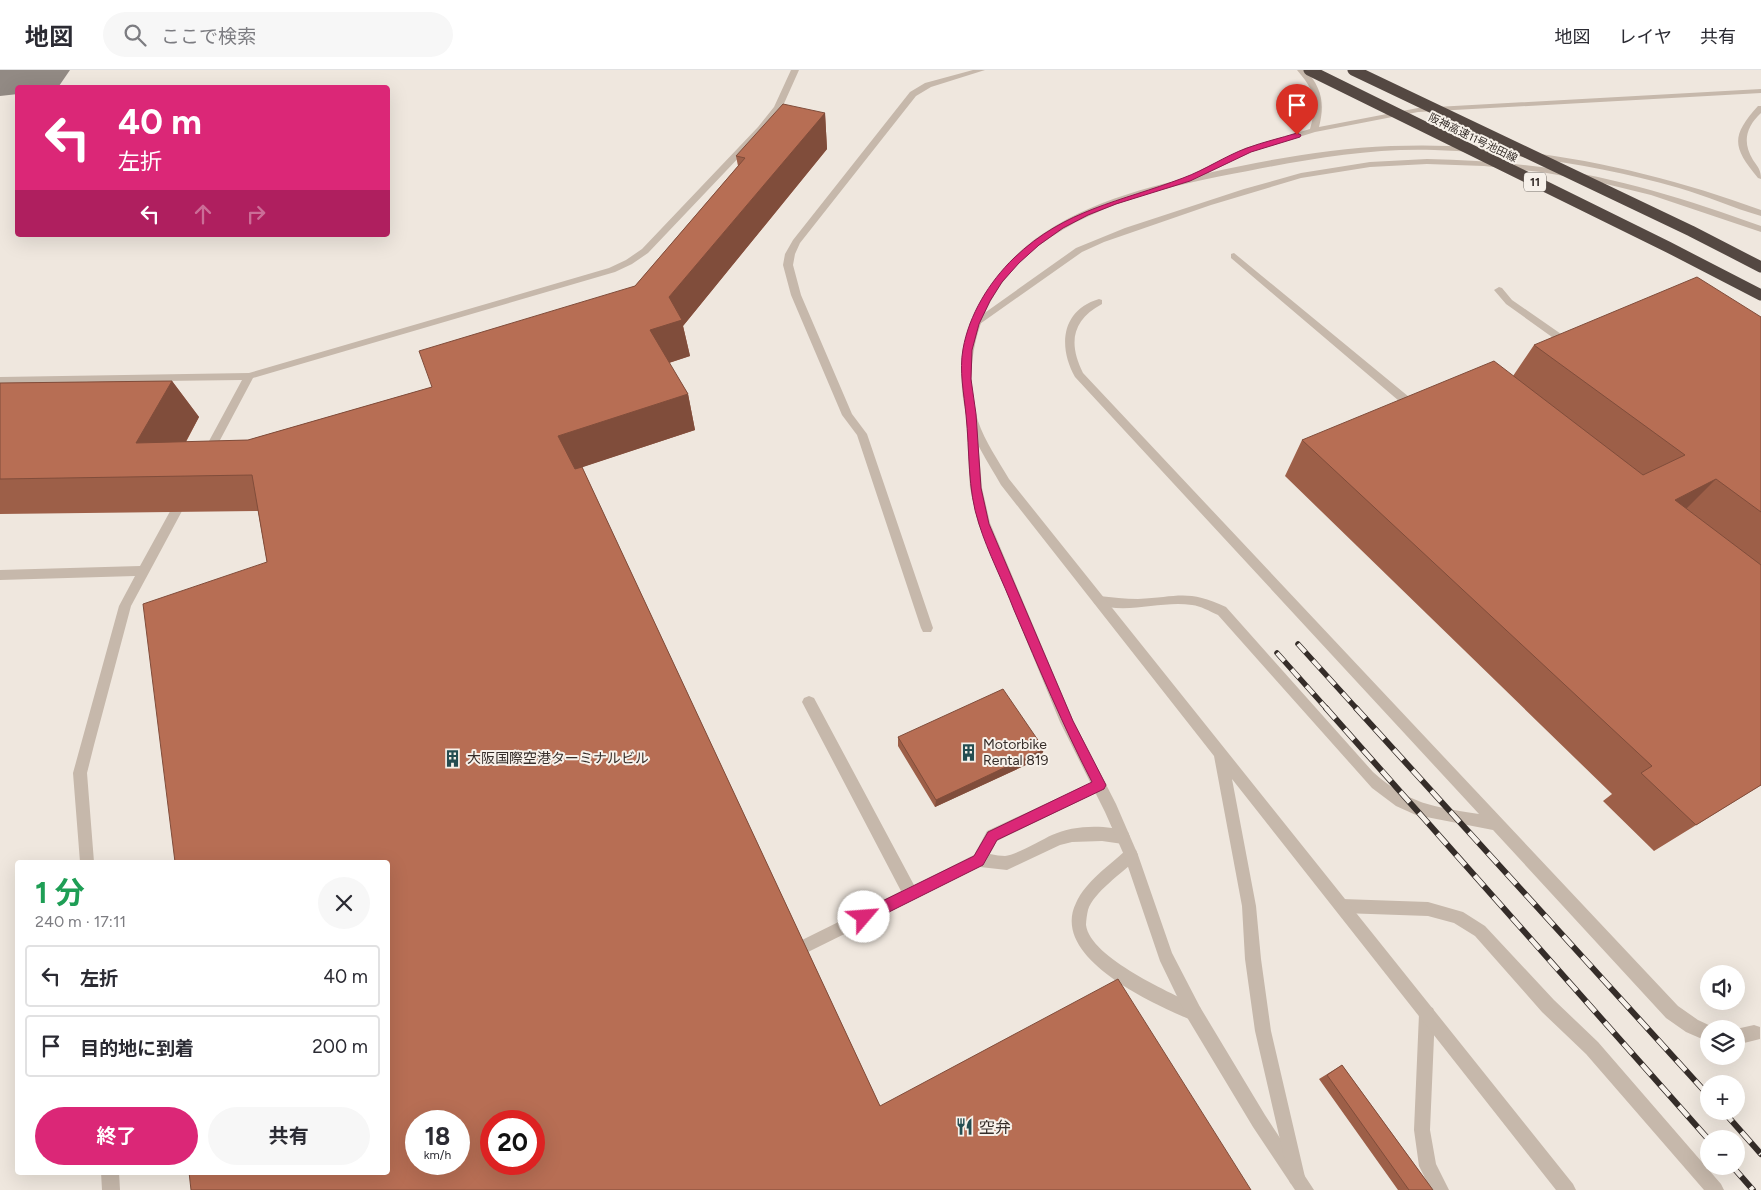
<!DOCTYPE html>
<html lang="ja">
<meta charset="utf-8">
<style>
body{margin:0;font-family:Figtree,"Noto Sans JP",sans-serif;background:#f7f7f7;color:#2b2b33;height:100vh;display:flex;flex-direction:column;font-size:19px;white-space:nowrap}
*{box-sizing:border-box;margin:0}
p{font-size:16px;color:#7c7c81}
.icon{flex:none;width:28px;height:28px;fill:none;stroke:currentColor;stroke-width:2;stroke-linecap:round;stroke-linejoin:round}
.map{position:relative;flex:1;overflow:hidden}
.drawer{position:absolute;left:15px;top:790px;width:375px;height:315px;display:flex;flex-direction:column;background:#fff;border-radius:5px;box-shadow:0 5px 20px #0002}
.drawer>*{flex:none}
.guide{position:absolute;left:15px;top:15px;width:375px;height:152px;border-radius:5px;box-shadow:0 5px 20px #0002;background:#db2777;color:#fff;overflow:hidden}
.tools{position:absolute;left:1700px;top:895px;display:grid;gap:10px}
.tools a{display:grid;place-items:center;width:45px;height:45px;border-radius:50%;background:#fff;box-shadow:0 5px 20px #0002;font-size:25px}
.speed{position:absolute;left:405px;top:1040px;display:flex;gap:10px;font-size:25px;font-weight:700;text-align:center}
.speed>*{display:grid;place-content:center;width:65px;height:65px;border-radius:50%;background:#fff;box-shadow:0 5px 20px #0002;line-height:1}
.speed small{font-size:12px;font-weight:400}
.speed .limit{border:8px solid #d22;background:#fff;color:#111}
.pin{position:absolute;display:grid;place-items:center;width:42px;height:42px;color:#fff;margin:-51px -21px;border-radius:50% 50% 50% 0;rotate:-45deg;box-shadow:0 0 5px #0007}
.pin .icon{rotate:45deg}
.me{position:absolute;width:55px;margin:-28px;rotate:63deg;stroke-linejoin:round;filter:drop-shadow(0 0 4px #0008)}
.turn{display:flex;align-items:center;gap:18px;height:105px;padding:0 20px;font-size:22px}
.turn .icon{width:65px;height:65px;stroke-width:2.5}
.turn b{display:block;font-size:35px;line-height:42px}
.lanes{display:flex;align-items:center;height:48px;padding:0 20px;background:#0003;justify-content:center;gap:25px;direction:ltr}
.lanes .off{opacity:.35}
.round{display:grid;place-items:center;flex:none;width:52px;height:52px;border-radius:26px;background:#f7f7f7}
.overview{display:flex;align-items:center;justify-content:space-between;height:85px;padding:0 20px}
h1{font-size:30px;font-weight:700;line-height:38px;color:#1e9e55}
.cta{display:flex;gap:10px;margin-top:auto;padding:10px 20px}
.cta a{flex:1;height:58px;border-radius:30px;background:#db2777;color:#fff;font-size:20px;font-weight:700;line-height:58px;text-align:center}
.cta a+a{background:#f7f7f7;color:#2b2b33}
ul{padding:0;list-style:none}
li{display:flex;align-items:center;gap:15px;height:62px;margin:0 10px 8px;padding:0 10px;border:2px solid #e1e1e2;border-radius:5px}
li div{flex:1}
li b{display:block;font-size:19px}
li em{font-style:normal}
header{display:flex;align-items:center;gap:30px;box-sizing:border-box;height:70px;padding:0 25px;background:#fff;border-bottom:1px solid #e1e1e2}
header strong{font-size:24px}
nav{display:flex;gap:28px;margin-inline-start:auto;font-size:18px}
.search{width:350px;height:45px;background:#f7f7f7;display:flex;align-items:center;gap:12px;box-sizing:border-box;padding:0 18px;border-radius:28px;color:#7c7c81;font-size:19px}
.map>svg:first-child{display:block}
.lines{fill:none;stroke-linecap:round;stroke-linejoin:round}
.taxiway{fill:#928a84;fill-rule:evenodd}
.service{fill:#c6b8ab;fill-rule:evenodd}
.minor{fill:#c6b8ab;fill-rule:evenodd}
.tertiary{fill:#c6b8ab;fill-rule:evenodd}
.rail-far1-casing{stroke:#352d29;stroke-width:5.5}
.rail-casing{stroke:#352d29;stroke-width:6}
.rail-far1{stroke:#f7f1ea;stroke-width:4;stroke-dasharray:11;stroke-linecap:butt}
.rail{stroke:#f7f1ea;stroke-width:4.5;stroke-dasharray:14;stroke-linecap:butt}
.motorway-bridge{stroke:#544842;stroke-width:11}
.wall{fill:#9d5f48}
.shaded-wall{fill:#804d3b}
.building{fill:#b76e54;stroke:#804d3b;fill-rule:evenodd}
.route{fill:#db2777;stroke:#8e194d}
.labels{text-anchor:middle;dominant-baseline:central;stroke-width:4;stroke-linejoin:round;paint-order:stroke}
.far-street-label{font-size:11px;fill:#352d29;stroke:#f7f1ea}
.shield{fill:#f7f1ea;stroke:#6f6863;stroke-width:1}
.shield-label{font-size:12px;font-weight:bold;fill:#352d29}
.poi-label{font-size:14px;fill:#352d29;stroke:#f7f1ea;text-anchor:start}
.near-poi-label{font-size:16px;fill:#352d29;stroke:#f7f1ea;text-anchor:start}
</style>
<header>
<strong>地図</strong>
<div class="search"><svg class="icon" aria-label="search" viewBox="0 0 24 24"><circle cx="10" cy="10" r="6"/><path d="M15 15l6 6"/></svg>ここで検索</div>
<nav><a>地図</a><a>レイヤ</a><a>共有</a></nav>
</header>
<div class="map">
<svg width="1761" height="1120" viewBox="0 0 1761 1120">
<rect width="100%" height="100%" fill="#efe7de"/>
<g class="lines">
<!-- taxiway -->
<path class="taxiway" d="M0 0H70L59 16 18 18V24L0 26Z"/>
<!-- service -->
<path class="service" d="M791 0H799L782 38 764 61 648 183 632 194 615 202 253 308 211 387H203L202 384 242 310 0 313V307L249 303 609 198 626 190 642 179 758 57 774 37Z
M973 0H985L931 17 916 26 800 173 795 184 793 195 801 225 852 344 867 364 933 558 931 562H923L921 558 857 365 842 345 791 225 783 195 785 184 793 170 910 22 925 13Z
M1427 89C1465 90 1503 92 1541 97 1616 107 1689 130 1761 156V162L1651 125 1598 112 1541 102 1484 96 1427 94 1370 97 1301 108 1211 135 1104 172 1082 182 977 256 974 257 969 254 1076 178 1125 158 1244 119 1301 103 1370 92Z
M1234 183 1420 336 1421 339 1420 342H1412L1231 188V184Z
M1499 217 1502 218 1512 230 1574 273V277H1566L1506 234 1494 220Z
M1099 229 1102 230V234C1072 250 1068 273 1083 303L1678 936 1698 950 1715 958 1709 959V972L1686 962 1666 948 1493 760 1416 745 1396 736 1372 718 1218 545C1209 541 1201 536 1192 535 1161 530 1128 545 1095 534L1093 531 1095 528 1099 526C1112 527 1125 529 1138 529 1178 527 1188 519 1226 537L1373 702C1409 734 1433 737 1479 744L1075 307C1058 277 1061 240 1099 229Z
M183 424 189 428 131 536 94 675 87 703 94 792H80L73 703 119 536 135 506 0 510V500L140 496 179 425Z
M809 626 814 628 914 815 974 785 987 761 1099 709 1104 711 1106 715 1104 719 997 771 990 784C995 785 1001 786 1005 786 1016 785 1041 770 1052 765 1073 755 1106 754 1128 762L1130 767 1128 772 1123 774 1102 771 1072 772 1060 775 1007 800 980 797 806 883 801 886 796 883 793 878 796 873 901 821 802 632 804 628Z
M1131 778 1136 780 1138 785 1136 790C1123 802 1093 823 1088 840 1087 844 1086 851 1086 855 1090 888 1173 924 1200 937L1202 943 1200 949 1194 951C1155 935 1049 888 1076 833 1086 811 1109 796 1126 780Z
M1342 829 1428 832 1463 842 1485 856 1554 930 1598 972 1721 1114 1724 1120H1704L1586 984 1542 942 1475 866 1454 853 1428 846 1342 843 1337 841 1335 836 1337 831Z
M1427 936 1433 938 1435 944 1430 1060 1436 1094 1449 1120H1431L1419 1096 1414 1060 1419 944 1421 938Z
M1754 955 1760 957V969L1736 975V959Z
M101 1102H119L120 1120H102Z"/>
<!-- minor -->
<path class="minor" d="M971 343 976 347 982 418 990 453 1073 650 1116 734 1138 785 1172 883 1200 937 1265 1045 1314 1120H1295L1253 1057 1188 949 1160 891 1124 785 1105 742 1060 652 978 453 970 418 966 347Z"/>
<!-- tertiary -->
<path class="tertiary" d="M1297 0H1305C1322 17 1325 34 1319 57L1418 38 1761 19V23L1418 42 1315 62 1251 82 1208 103C1267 90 1330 78 1391 76 1516 71 1644 97 1761 140V146C1733 138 1707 126 1679 118 1600 95 1516 83 1434 80 1371 78 1309 89 1248 101 1150 119 1016 149 980 256 970 286 968 320 978 351 985 372 998 390 1009 409L1573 1114 1576 1120H1556L1232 709 1256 836 1261 889 1271 961 1305 1107 1302 1113 1296 1116 1290 1113 1255 961 1245 889 1242 836 1214 686 1001 415C988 392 972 369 966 344 956 303 963 262 985 227 990 219 994 211 999 204 1046 144 1129 121 1200 105L1198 103 1199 101 1245 78 1310 59C1318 31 1315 21 1297 0Z
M1758 36H1761V43C1746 57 1742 72 1753 90 1758 97 1761 100 1761 109L1758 108C1732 77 1731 66 1758 36Z"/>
<defs>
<path id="rail-far1" d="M1298 574 1357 639
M1277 583 1327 639"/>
<path id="rail" d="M1326 638 1709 1070
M1356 638 1709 1026
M1723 1041 1761 1084
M1732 1096 1753 1120"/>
</defs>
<!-- rail-far1 casing -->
<use href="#rail-far1" class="rail-far1-casing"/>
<!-- rail casing -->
<use href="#rail" class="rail-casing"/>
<!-- rail-far1 -->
<use href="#rail-far1" class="rail-far1"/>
<!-- rail -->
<use href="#rail" class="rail"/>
<!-- motorway-bridge -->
<path class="motorway-bridge" d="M1309 0 1668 177 1761 225
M1353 0 1691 161 1761 197"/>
</g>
<!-- wall -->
<path class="wall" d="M825 43 827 79 683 256 690 286 669 293 688 324 695 360 582 397 880 1036 1251 1120H191L267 492 258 441 0 444V313L172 311 199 347 186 372 248 370 432 317 635 216 738 96 736 86Z
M1761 247V715L1654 781 1603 731 1612 724 1285 406 1302 370 1513 306 1534 275Z
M898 667 1041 688 935 737 898 676Z
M1342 995 1433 1120H1398L1319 1009Z"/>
<!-- shaded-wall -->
<path class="shaded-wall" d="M825 43 827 79 683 256 690 286 659 296 650 260 669 227Z
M172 311 199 347 167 406 136 373Z
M688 324 695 360 571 401 558 366Z
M1716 409 1681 444 1675 430Z
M1044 679 1041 688 935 737 936 730Z"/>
<!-- building -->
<path class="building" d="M783 34 825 43 669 227 682 250 650 260 688 324 558 366 575 399 582 397 880 1036 1118 909 1251 1120H191L189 1102H388V792H175L143 534 267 492 252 405 0 409V313L172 311 136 373 248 370 432 317 419 281 635 216 745 88 736 86ZM416 1051H459V1094H416ZM491 1051H534V1094H491Z
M1697 207 1761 247V442L1716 409 1675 430 1761 495V715L1696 755 1641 703 1652 696 1302 370 1494 291 1643 405 1685 385 1534 275Z
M1003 619 1044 679 936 730 898 667Z
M1342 995 1433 1120H1409L1327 1005Z"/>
<!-- route -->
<path class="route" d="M1297 63 1301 65 1300 67 1251 82 1190 111 1116 134 1088 145 1063 158 1039 175 1019 193 1002 212 990 231 979 254 972 280 971 309 976 344 981 418 989 454 1073 651 1106 715 1104 719 997 770 983 795 869 852 864 854 860 852 858 847 860 842 974 786 988 762 1092 712C1063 656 1039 598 1014 540 1003 511 988 483 979 454 967 419 970 381 966 345 964 323 959 301 963 279 969 245 989 212 1014 188 1065 139 1120 132 1183 108 1205 100 1225 86 1247 78 1263 72 1281 68 1297 63Z"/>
<!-- icons -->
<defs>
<symbol id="building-bare" viewBox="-9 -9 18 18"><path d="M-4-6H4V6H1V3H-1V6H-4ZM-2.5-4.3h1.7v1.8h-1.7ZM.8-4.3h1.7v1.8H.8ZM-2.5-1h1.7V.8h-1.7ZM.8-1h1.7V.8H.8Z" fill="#244d51" stroke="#f7f1ea" stroke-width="2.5" paint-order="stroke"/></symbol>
<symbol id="restaurant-bare" viewBox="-9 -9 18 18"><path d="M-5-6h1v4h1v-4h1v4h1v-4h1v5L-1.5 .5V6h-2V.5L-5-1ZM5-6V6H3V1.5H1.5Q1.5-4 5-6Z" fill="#244d51" stroke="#f7f1ea" stroke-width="2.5" paint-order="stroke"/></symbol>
</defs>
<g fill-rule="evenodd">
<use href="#building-bare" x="956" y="670" width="25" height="25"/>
<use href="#building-bare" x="440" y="676" width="25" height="25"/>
<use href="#restaurant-bare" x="952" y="1044" width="25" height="25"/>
</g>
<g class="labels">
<!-- far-street labels -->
<g class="far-street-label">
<text transform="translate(1473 68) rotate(26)">阪神高速11号池田線</text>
</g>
<!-- shield labels -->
<rect class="shield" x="1524" y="102.5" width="22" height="19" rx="4"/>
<g class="shield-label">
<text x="1535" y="112">11</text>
</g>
<!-- poi labels -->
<g class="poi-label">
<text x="983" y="674">Motorbike<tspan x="983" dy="16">Rental 819</tspan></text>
<text x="467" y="688">大阪国際空港ターミナルビル</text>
</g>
<!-- near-poi labels -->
<g class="near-poi-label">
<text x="979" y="1057">空弁</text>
</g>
</g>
</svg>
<div class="tools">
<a><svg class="icon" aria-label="sound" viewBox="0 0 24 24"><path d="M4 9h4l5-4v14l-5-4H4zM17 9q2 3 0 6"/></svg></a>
<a><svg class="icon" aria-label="layers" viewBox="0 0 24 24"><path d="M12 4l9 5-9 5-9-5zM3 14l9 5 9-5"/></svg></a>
<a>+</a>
<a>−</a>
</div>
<div class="speed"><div>18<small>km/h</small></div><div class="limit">20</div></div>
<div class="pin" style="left:1297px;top:65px;background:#d93025"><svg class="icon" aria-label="arrive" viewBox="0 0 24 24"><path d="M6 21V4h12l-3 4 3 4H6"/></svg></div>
<svg class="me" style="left:864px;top:847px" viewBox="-20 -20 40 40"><circle r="19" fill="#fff"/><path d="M0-13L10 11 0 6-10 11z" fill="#db2777"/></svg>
<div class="guide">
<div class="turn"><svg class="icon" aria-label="left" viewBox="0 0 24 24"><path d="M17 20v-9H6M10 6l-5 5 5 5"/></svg><div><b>40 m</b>左折</div></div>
<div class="lanes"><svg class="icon" aria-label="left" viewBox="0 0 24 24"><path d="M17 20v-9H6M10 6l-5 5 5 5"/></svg><svg class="icon off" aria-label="ahead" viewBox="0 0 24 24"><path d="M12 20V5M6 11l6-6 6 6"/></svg><svg class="icon off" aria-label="right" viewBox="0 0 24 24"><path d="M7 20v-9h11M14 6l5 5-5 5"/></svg></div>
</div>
<section class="drawer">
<div class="overview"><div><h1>1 分</h1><p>240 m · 17:11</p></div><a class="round"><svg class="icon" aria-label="close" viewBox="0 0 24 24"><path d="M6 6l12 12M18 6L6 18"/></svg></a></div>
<ul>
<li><svg class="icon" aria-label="left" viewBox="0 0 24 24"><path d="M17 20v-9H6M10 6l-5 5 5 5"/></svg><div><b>左折</b></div><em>40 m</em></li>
<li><svg class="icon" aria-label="arrive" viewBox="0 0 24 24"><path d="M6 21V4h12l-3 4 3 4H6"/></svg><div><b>目的地に到着</b></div><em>200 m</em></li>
</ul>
<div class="cta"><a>終了</a><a>共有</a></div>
</section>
</div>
